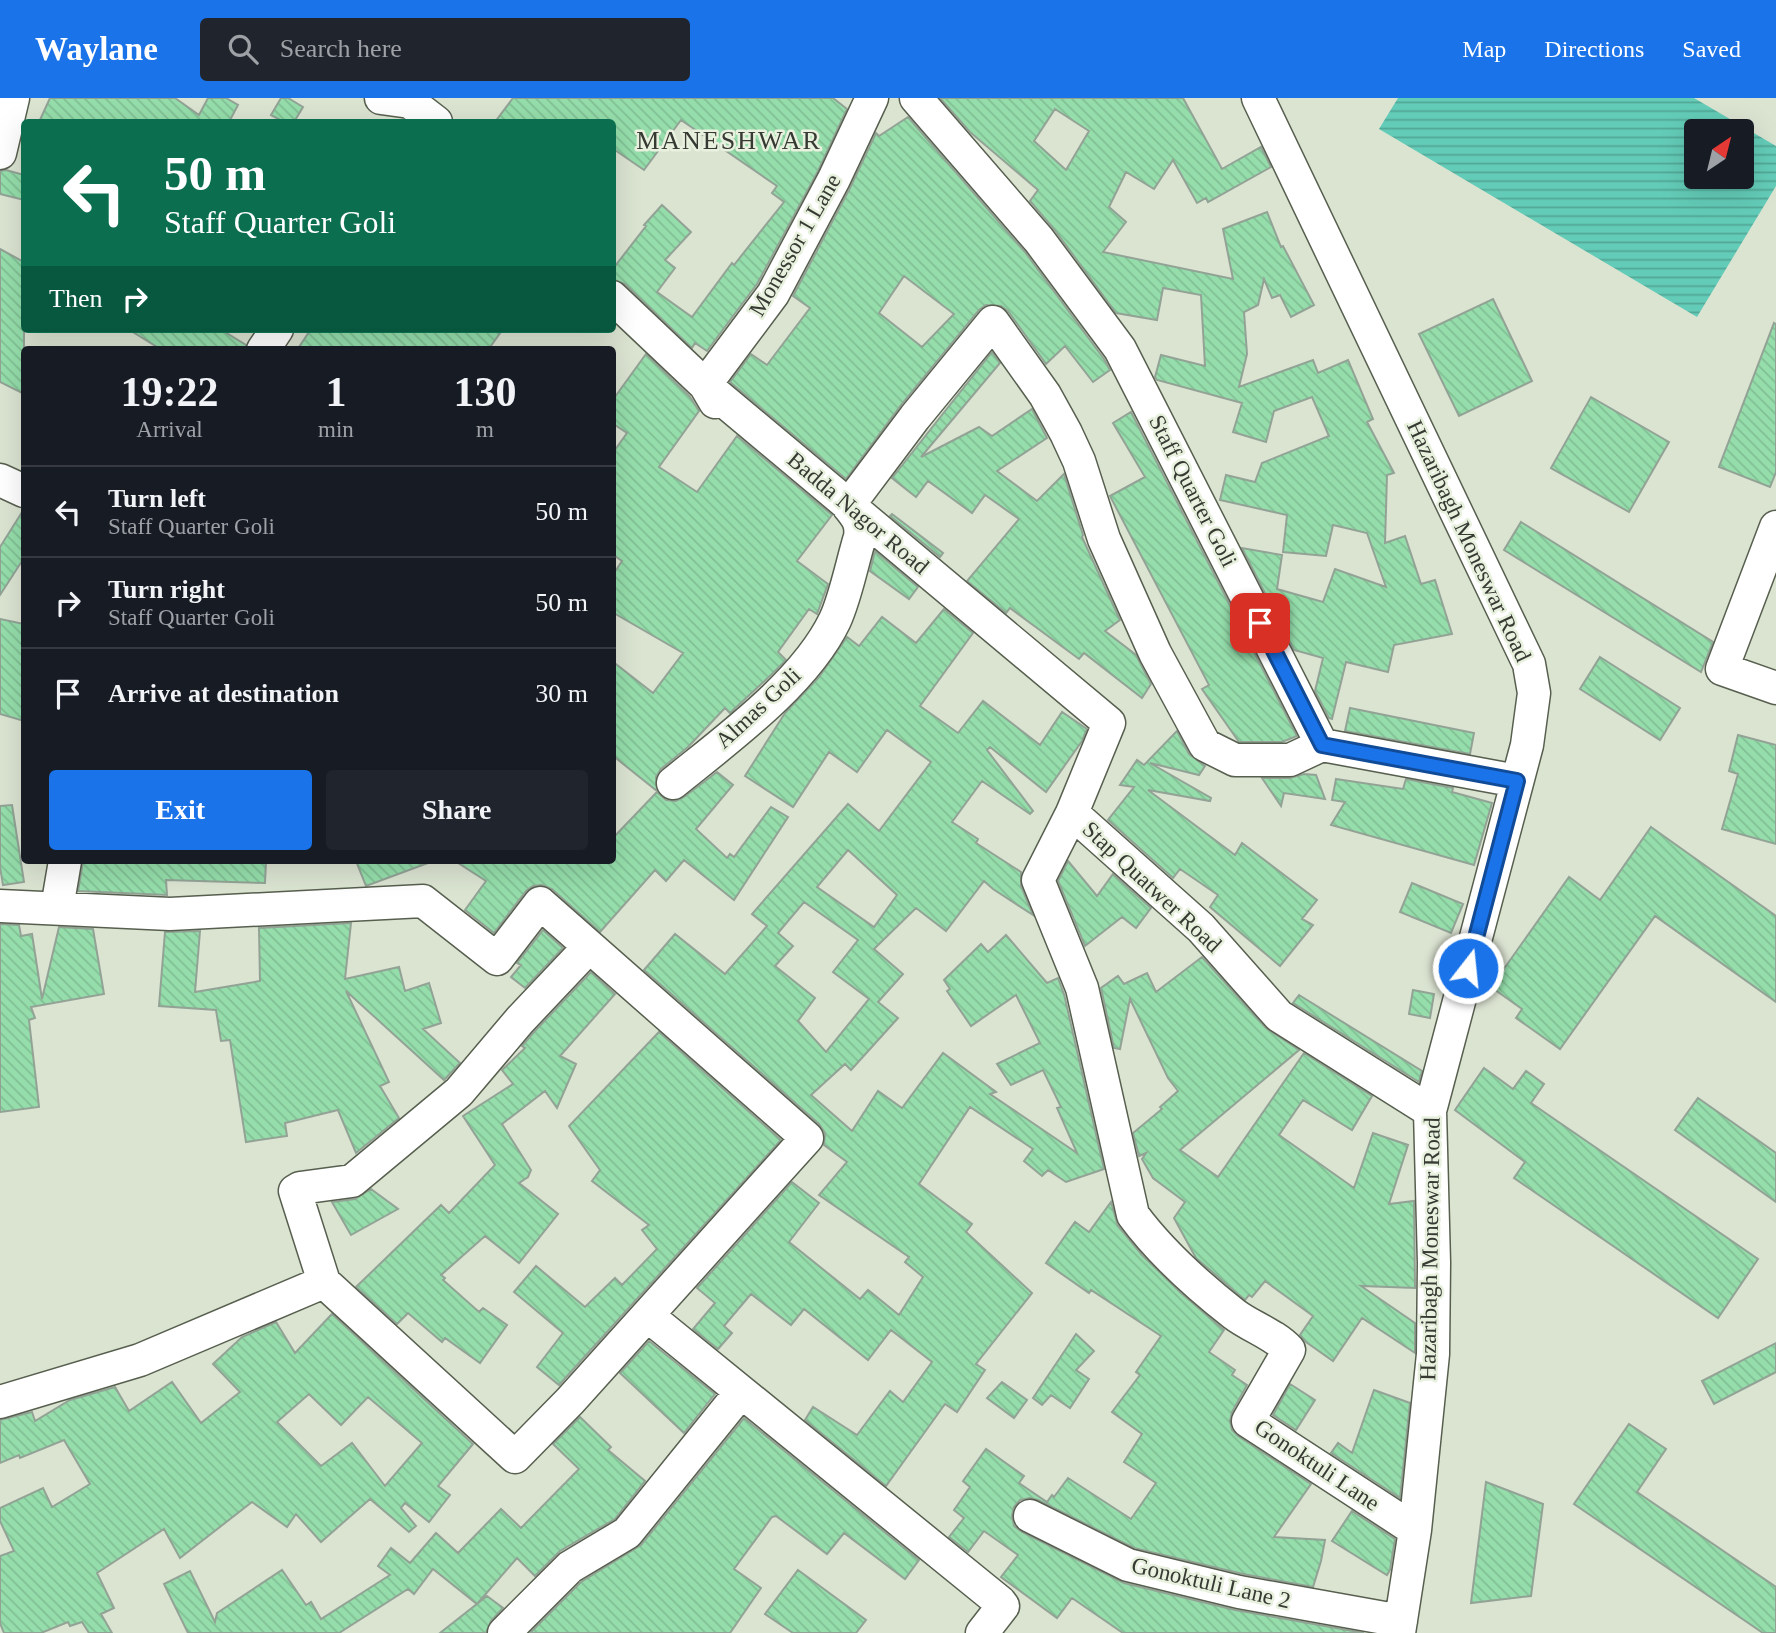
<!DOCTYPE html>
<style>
body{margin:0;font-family:"Times New Roman",serif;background:#20242c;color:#f1f3f6;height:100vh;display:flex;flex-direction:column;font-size:26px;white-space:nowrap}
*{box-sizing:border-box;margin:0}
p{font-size:23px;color:#9ea1a6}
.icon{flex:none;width:38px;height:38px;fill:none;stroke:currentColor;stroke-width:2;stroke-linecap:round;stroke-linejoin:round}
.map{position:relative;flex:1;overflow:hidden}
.side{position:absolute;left:21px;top:248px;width:595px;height:518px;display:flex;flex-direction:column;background:#171b24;border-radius:7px;box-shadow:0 7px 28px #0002}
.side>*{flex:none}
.banner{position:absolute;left:21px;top:21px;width:595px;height:214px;border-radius:7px;box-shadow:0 7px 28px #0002;background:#0b6e4f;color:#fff;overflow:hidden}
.needle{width:46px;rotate:35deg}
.buttons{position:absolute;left:1684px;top:21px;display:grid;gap:14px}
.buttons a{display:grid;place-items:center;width:70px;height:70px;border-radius:7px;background:#171b24;box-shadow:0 7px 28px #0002;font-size:35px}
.pin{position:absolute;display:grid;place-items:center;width:60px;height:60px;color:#fff;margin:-30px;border-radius:14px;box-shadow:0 4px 10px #0006}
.me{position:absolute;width:77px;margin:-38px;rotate:16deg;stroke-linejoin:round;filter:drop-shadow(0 0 5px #0008)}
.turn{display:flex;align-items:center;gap:24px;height:147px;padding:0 28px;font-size:32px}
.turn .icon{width:91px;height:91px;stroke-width:2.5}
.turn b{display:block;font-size:49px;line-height:60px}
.then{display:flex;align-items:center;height:66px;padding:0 28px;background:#0003;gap:14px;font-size:26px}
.eta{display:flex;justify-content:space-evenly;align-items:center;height:119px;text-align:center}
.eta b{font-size:42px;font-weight:600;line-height:49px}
.button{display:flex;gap:14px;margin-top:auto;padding:14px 28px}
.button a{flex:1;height:80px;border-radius:7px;background:#1a73e8;color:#fff;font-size:28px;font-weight:600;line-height:80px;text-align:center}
.button a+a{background:#20242c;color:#f1f3f6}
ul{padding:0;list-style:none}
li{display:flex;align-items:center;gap:21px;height:91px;padding:0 28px;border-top:2px solid #363941}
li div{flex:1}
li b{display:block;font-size:26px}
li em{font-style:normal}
header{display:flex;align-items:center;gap:42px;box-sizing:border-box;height:98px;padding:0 35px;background:#1a73e8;color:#fff}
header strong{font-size:33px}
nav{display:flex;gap:38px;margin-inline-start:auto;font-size:24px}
.search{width:490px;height:63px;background:#20242c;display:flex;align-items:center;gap:18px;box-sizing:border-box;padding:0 24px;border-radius:7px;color:#9ea1a6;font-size:26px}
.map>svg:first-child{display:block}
.water{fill:url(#water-rules);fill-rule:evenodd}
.building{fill:url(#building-back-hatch);stroke:#92a396;stroke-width:2;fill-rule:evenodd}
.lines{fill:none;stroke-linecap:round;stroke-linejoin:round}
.minor-casing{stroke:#575f4f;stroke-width:35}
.minor{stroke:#fff;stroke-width:32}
.route-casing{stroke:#114b97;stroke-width:18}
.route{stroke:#1a73e8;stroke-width:12}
.labels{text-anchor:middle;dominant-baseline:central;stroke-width:5;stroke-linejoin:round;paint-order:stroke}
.street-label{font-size:23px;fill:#363a33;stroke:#e8f1de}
.quarter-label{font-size:26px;letter-spacing:2px;fill:#363a33;stroke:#e8f1de}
</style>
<header>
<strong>Waylane</strong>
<div class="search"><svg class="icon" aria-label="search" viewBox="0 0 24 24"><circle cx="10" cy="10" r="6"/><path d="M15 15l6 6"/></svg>Search here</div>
<nav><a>Map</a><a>Directions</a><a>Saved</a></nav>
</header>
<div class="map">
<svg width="1776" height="1535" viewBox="0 0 1776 1535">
<defs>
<pattern id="water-rules" width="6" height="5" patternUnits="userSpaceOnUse" patternTransform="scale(1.75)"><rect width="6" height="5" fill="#63ccb8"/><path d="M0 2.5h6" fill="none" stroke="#52a796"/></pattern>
<pattern id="building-back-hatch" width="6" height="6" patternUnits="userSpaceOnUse" patternTransform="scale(1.75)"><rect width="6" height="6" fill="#95deab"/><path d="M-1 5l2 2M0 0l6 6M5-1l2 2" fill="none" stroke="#81bf94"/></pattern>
</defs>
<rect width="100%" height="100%" fill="#dbe3d1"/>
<!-- water -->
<path class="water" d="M1398 0H1694L1776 48V88L1697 219 1379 31ZM1696 33H1741V79H1696Z"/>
<!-- building -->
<path class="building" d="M50 0H175L199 17 208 0H226L238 7 229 24H39Z
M281 0H288L303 9 294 24H284L271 17Z
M513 0H833L847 11 818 73 757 186 707 253 695 245 692 250 625 186 612 181V172L646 128 644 127 662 107 691 134 665 162 675 170 657 194 692 219 732 165 734 167 784 104 772 95 777 88 681 22 644 72 612 50V24H495Z
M940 0H1183L1222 71 1261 49 1271 69 1208 104 1206 100 1197 105 1173 62 1154 91 1126 74 1109 109 1126 124 1103 154 1233 181 1223 131 1267 114 1281 149 1283 148 1314 207 1291 219 1280 197 1272 200 1264 181 1258 207 1244 214 1247 256 1239 289 1313 262 1318 275 1348 262 1373 321 1367 324 1394 375 1387 377 1385 445 1405 438 1421 486 1435 482 1452 536 1394 547 1388 574 1346 564 1332 621 1329 620 1315 593 1323 560 1294 552 1242 450 1282 457 1277 491 1323 504 1335 471 1386 489 1367 435 1333 427 1326 458 1283 454 1287 417 1220 402 1226 377 1255 384 1262 365 1329 338 1312 299 1274 313 1266 344 1233 334 1242 305 1157 282 1155 279 1161 257 1205 268 1201 197 1163 190 1157 222 1116 215 1054 131 1030 103 1038 92 970 34ZM1055 11 1089 33 1066 72 1034 43Z
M908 19 1025 154 1104 261 1110 272 1093 284 1065 248 1046 266 1008 213 1001 208 986 207 979 212 901 307 846 381 730 284 751 256 767 267 810 210 793 198 850 90 876 35 879 38ZM904 178 954 216 922 249 879 215Z
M6 72 24 77V102L0 96V73Z
M0 151 24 164V296L0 284Z
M1493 201 1532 283 1459 318 1419 236Z
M1774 225 1776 226V374L1770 389 1719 369Z
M128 231H220L246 247 245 252H162Z
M311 231H503L488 252H297Z
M992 254 1000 265 921 359 979 329 992 338 1032 311 1047 340 997 373 1037 403 1064 376 1083 437 1082 439 1120 522 1105 533 1136 557 1151 586 1142 600 1084 555 1079 561 1010 510 1006 515 967 483 1019 421 985 397 972 415 928 383 916 399 892 380Z
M646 256 690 299 699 313 659 369 697 394 737 338 832 417 797 463 828 486 817 516 809 511 778 554 786 562 771 577 730 615 725 610 688 649 661 671 656 679 657 693 612 657V563L653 595 683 555 612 514V478L622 463 612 456V356L627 335 612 325V303Z
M1591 299 1669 344 1629 414 1551 370Z
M1131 314 1297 638 1282 644H1239L1202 591 1209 587 1110 398 1145 379 1113 325Z
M24 411V460L0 497V449Z
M892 416 943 455 940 459 890 418Z
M1521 424 1713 544 1701 574 1504 452Z
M875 453 918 489 909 501 870 473Z
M944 511 973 535 920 608 958 635 983 603 1040 647 1062 614 1087 631 1082 643 1046 694 990 649 987 652 1033 713 1030 716 982 683 952 724 978 741 976 745 1021 774V788L1033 817 993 791 984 783 946 833 916 810 874 851 903 876 878 904 898 920 851 972 845 966 811 997 852 1033 878 993 902 1010 943 955 996 994 990 996 1077 1055 1057 1010 1061 1009 1043 972 1011 987 997 966 1040 945 1016 897 971 928 947 893 950 891 944 882 981 846 988 854 1006 837 1047 885 1058 880 1064 896 1104 1071 1066 1084 1048 1072 1042 1078 1024 1063 1033 1051 970 1009 919 1086 972 1126 966 1134 1032 1195 976 1266 985 1272 957 1314 945 1306 886 1388 805 1322 813 1309 857 1337 890 1293 903 1304 932 1264 891 1232 868 1262 804 1211 791 1227 751 1196 724 1228 732 1235 718 1251 693 1231 715 1205 697 1190 792 1084 819 1105 789 1144 860 1201 868 1192 899 1217 923 1179 905 1164 909 1159 819 1097 847 1064 824 1047 825 1035 819 1026 644 872 675 836 725 876 767 828 752 816 848 706 879 733 931 664 887 632 857 674 829 654 793 709 745 678 785 615 819 579 847 539 859 548 882 519 916 545ZM848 752 897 797 874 829 817 789ZM804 804 858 842 833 874 869 901 826 954 798 923 815 900 775 868 793 848 778 835Z
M0 521 24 526V623L0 616Z
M1600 559 1680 610 1660 642 1580 591Z
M1350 610 1474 635 1470 656 1345 633Z
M1177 633 1189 656 1205 668 1199 677 1150 665 1211 700 1210 703 1148 692 1235 757 1242 745 1317 802 1302 821 1313 827 1280 868 1210 809 1218 797 1180 771 1173 780 1108 722 1134 689 1120 687 1137 662 1144 667Z
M1738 637 1776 647V746L1722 731 1738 676 1729 673Z
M717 674 733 687 696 731 727 760 730 756 734 759 771 709 788 719 734 802 684 762 666 783 655 772 600 834 552 791 542 787 533 788 526 793 494 835 465 812 486 783 455 763H612V741L657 694 666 702 676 703 684 699Z
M1304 676 1316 677 1325 701 1284 695 1281 708 1262 680H1290Z
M1336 681 1403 691 1406 681 1453 690 1452 694 1492 705 1474 767 1331 727 1345 704 1332 702Z
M12 707 24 784 3 787 0 769V708Z
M1651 729 1776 818V904L1655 818 1560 951 1516 920 1522 911 1491 889 1569 779 1600 802Z
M83 763H266L265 785 166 782 167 797 78 793Z
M356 763H428V765L366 788Z
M1068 763 1097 798 1113 776 1151 810 1136 830 1122 819 1085 848 1058 783Z
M1412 785 1463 806 1451 835 1400 814Z
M351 825 345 881 399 869 405 893 429 885 441 925 423 931 460 965 444 982 346 893 389 984 380 988 399 1020 356 1055 338 1012 285 1025 287 1038 246 1044 230 942 221 943 216 912 159 908 165 834 200 833 195 894 260 883 259 830Z
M0 826 19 827 21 838 32 836 42 901 59 829 93 831 104 896 31 909 35 920 29 922 39 1009 0 1014Z
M543 832 563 850 525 890 511 879 521 867 517 865Z
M1202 859 1266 930 1299 952 1180 1052 1218 1079 1304 955 1372 998 1352 1032 1303 1002 1279 1037 1354 1090 1373 1035 1408 1047 1389 1106 1414 1103 1415 1190 1361 1188 1415 1225V1255L1362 1220 1333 1263 1306 1244 1300 1237 1313 1218 1265 1183 1252 1199 1249 1197 1245 1202 1196 1160 1174 1120 1185 1104 1153 1080 1142 1061 1146 1055 1139 1058 1133 1035 1162 1011 1160 1009 1178 993 1168 980 1130 901 1120 951 1114 950 1101 890 1118 878 1124 886 1147 875 1156 894Z
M591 874 615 896 560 958 576 966 557 1010 545 993 502 1026 531 1072 528 1079 519 1085 558 1116 519 1165 485 1138 441 1177 445 1180 443 1182 479 1214 483 1210 507 1227 480 1265 445 1240 442 1244 408 1215 397 1226 356 1189 441 1107 449 1115 495 1067 463 1018 513 986 502 972 525 950 522 948 534 934Z
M1413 892 1434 896 1430 920 1409 916Z
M1299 897 1422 973 1419 984 1293 905Z
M659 934 781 1042 559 1287 537 1269 563 1235 514 1194 536 1168 585 1209 615 1180 622 1187 657 1151 642 1132 649 1127 592 1083 600 1072 569 1028Z
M1484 970 1513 991 1526 973 1544 986 1531 1005 1758 1161 1718 1220 1514 1080 1525 1064 1455 1012Z
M1698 1000 1776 1055V1104L1675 1032Z
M371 1091 398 1111 351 1137 332 1104 355 1101Z
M1111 1104 1118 1128 1142 1157 1181 1195 1224 1232 1209 1254 1235 1272 1232 1277 1247 1287 1232 1314 1230 1323 1232 1332 1238 1338 1311 1386 1274 1439 1325 1442 1321 1463 1313 1489 1243 1476 1134 1450 1038 1402 1030 1400 1020 1402 1014 1409 1012 1418 1014 1428 1022 1434 1124 1485 1235 1512 1364 1535H1123L1072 1500 1057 1520 1001 1479 1018 1457 984 1433 968 1454 949 1439 964 1420 954 1412 970 1389 963 1383 986 1351 1024 1378 1019 1385 1047 1404 1052 1397 1054 1399 1068 1380 1131 1421 1156 1385 1124 1364 1142 1336 1112 1314 1140 1277 1136 1274 1161 1238 1091 1192 1089 1195 1046 1165 1075 1124 1089 1134Z
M332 1216 473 1346 438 1388 450 1397 429 1424 405 1405 401 1410 416 1428 409 1434 370 1401 321 1444 296 1416 287 1429 252 1404 180 1460 164 1431 97 1475 114 1510 101 1516 112 1535H89L82 1524 70 1528 68 1524 41 1535H4L0 1525V1458L14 1453 0 1423V1410L43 1390 52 1409 90 1386 64 1342 20 1360 19 1357 0 1365V1322L32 1314 35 1323 70 1302 115 1289 129 1313 172 1284 201 1325 240 1294 213 1266 242 1239 276 1224 295 1255ZM309 1296 341 1327 368 1299 422 1345 385 1388 352 1345 321 1368 277 1324Z
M1076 1236 1094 1253 1076 1272 1089 1281 1070 1310 1051 1297 1042 1307 1033 1300Z
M649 1243 715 1296 684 1335 620 1275Z
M1776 1245V1274L1714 1306 1702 1283Z
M1002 1284 1027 1302 1014 1320 987 1300Z
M1290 1286 1315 1302 1296 1332 1273 1317Z
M1374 1292 1410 1305 1400 1400 1331 1355 1338 1345 1352 1355Z
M580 1319 611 1349 608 1352 645 1383 615 1421 560 1453 535 1478 517 1460 477 1506 433 1471 414 1496 408 1491 339 1535H188L164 1486 190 1473 215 1524 217 1515 282 1472 306 1507 311 1504 321 1521 390 1477 378 1468 391 1450 410 1465 436 1435 458 1455 501 1411 521 1430 579 1371 553 1346Z
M744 1320 919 1462 905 1481 844 1435 827 1456 776 1418 772 1419 734 1471 761 1490 730 1535H530L581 1484 641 1447Z
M1629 1326 1666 1351 1637 1394 1776 1489V1535H1763L1574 1406Z
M1486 1384 1543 1406 1531 1498 1471 1505Z
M1352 1413 1395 1441 1390 1472 1387 1477 1332 1443Z
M798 1472 866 1522 856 1535H793L765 1516Z
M487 1498 503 1510 491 1523 486 1535H440Z"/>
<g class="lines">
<defs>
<path id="minor" d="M381 0 410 4 436 24
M916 0 1039 142 1120 251 1322 647
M1258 0 1529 566 1534 595 1527 647 1430 1013 1434 1165 1433 1256 1415 1432 1399 1535
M0 55 13 0
M612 199 705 287 1109 625 1072 715 1038 782 1082 890 1133 1117C1161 1155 1197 1187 1234 1216 1251 1229 1274 1236 1289 1252L1248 1323 1415 1432
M263 252 277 231
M715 304 705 287 773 196 834 81 872 0
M0 382 24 393
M1776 429 1722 571 1776 590
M1322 647 1517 683
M673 685C726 642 805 585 835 522 846 498 852 465 860 439 862 425 857 419 848 408L915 319 993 224 1045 297 1066 335 1079 363 1104 441 1155 555 1205 647 1235 662H1290L1322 647
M1072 715 1201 830 1279 918 1430 1013
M0 808 170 816 423 803 497 861 540 805 807 1040 570 1303 515 1359 324 1184
M57 810 65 763
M648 1218 1000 1504 1003 1508 982 1535
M0 1304 140 1262 324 1184 295 1093 300 1090 352 1083 459 994 520 922 589 849
M1030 1418 1128 1467 1239 1494 1401 1523
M504 1535 570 1469 627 1435 741 1294"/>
</defs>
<!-- minor casing -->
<use href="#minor" class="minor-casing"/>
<!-- minor -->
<use href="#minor" class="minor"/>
</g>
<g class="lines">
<defs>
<path id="route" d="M1260 525 1322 647 1517 683 1468 870"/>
</defs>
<!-- route casing -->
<use href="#route" class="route-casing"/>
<!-- route -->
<use href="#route" class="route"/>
</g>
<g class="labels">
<!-- street labels -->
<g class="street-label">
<text transform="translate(795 147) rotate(-60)">Monessor 1 Lane</text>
<text transform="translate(1193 393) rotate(63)">Staff Quarter Goli</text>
<text transform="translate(858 415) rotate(40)">Badda Nagor Road</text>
<text transform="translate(1469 443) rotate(65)">Hazaribagh Moneswar Road</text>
<text transform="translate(758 610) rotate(-43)">Almas Goli</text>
<text transform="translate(1152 789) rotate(43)">Stap Quatwer Road</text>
<text transform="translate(1430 1151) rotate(-89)">Hazaribagh Moneswar Road</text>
<text transform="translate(1317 1367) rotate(34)">Gonoktuli Lane</text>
<text transform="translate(1211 1485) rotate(13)">Gonoktuli Lane 2</text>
</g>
<!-- quarter labels -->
<g class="quarter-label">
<text x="729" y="42">MANESHWAR</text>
</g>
</g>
</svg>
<div class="buttons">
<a><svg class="needle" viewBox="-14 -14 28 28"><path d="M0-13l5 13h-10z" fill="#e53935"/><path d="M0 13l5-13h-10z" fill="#9ea1a6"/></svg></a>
</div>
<div class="pin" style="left:1260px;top:525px;background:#d93025"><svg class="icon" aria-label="arrive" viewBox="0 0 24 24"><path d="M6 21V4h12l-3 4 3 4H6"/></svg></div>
<svg class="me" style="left:1468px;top:870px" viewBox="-20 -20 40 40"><circle r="17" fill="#1a73e8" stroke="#fff" stroke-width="3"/><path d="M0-11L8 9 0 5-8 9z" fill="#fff"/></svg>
<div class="banner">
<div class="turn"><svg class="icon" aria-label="left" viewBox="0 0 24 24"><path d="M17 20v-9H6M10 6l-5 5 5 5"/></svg><div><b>50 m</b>Staff Quarter Goli</div></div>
<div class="then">Then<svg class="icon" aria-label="right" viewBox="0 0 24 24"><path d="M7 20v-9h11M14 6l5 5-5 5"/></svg></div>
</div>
<section class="side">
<div class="eta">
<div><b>19:22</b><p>Arrival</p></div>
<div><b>1</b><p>min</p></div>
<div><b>130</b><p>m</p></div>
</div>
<ul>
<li><svg class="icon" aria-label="left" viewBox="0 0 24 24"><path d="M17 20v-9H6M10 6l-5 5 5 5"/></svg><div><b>Turn left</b><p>Staff Quarter Goli</p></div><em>50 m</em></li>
<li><svg class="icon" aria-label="right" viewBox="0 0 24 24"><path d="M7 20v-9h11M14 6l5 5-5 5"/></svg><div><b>Turn right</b><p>Staff Quarter Goli</p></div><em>50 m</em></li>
<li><svg class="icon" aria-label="arrive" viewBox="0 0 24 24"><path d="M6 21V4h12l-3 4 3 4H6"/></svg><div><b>Arrive at destination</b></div><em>30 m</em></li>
</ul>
<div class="button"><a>Exit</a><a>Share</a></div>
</section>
</div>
